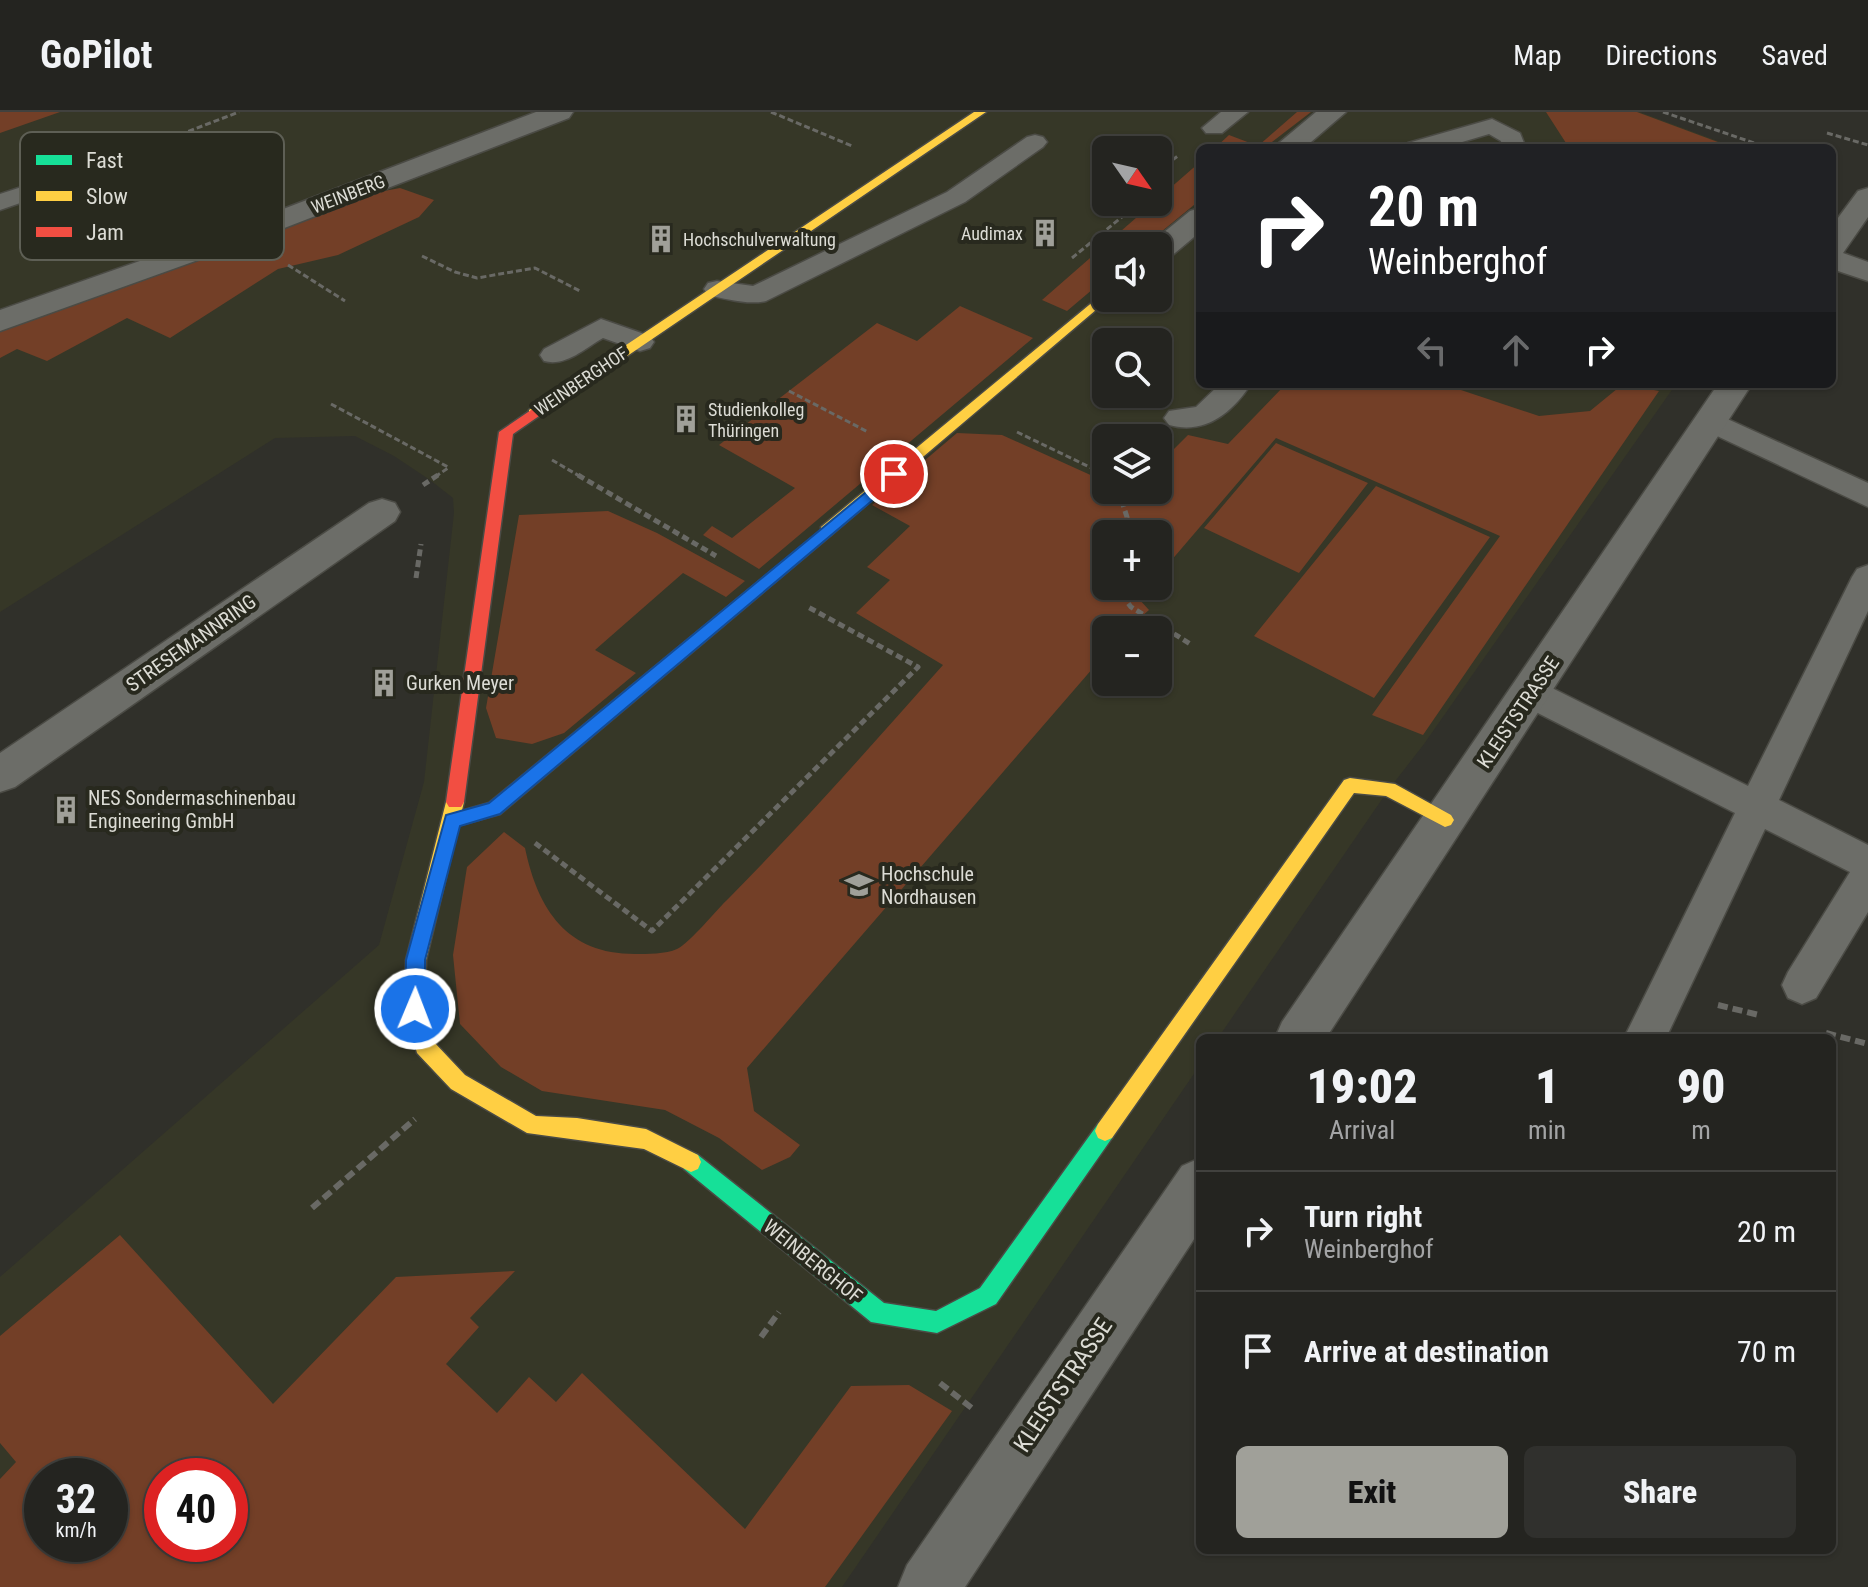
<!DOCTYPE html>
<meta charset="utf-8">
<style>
body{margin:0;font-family:"Roboto Condensed",sans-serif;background:#30302d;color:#f1f3f6;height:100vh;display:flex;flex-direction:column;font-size:30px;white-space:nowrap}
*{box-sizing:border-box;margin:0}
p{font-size:26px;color:#a3a4a5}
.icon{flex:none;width:44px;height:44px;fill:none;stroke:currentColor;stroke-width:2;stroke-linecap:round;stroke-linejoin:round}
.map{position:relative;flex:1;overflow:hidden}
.side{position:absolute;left:1196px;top:922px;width:640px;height:520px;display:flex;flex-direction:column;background:#242420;border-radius:12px;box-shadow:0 2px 6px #0004,0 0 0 2px #41413e}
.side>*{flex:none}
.top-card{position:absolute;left:1196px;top:32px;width:640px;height:244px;border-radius:12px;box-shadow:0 2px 6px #0004,0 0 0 2px #41413e;background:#202124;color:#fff;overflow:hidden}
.needle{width:52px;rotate:124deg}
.buttons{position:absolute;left:1092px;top:24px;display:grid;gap:16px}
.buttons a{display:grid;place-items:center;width:80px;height:80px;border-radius:12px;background:#242420;box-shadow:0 2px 6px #0004,0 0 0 2px #41413e;font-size:40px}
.speed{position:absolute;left:24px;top:1346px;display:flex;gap:16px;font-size:40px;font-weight:700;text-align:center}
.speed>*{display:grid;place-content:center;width:104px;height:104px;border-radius:50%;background:#242420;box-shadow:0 2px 6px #0004,0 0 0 2px #41413e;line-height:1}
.speed small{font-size:20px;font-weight:400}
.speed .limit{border:12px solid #d22;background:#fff;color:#111}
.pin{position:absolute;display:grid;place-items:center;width:68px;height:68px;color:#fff;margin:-34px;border:4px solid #fff;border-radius:50%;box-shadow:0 2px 8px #0007}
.me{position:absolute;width:88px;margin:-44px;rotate:1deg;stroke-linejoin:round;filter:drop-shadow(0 0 6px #0008)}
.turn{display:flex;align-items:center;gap:28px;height:168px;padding:0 40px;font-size:36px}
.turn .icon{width:104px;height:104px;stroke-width:2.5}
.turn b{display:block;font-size:56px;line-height:68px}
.lanes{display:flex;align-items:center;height:76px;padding:0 40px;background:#0003;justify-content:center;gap:40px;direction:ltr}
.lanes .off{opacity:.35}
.eta{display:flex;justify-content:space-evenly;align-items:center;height:136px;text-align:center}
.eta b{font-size:48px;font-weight:800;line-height:56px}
.primary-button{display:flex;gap:16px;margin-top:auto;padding:16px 40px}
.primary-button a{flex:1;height:92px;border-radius:12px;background:#a0a099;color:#111;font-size:32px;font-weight:800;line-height:92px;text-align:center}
.primary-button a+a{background:#30302d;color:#f1f3f6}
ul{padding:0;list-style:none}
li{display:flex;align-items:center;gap:24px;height:120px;padding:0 40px;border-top:2px solid #41413e}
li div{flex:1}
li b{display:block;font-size:30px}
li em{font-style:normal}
header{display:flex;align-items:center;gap:48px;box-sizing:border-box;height:112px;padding:0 40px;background:#242420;border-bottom:2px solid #41413e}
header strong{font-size:38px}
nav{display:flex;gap:44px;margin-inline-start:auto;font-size:28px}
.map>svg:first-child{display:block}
.built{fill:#363727;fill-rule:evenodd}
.green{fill:#733f27;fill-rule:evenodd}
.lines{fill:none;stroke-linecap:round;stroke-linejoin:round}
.lane-casing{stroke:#4b4b45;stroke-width:3}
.street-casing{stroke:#4b4b45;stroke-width:3}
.fast-casing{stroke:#4b4b45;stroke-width:3}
.slow-casing{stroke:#4b4b45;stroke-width:3}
.jam-casing{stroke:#4b4b45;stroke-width:3}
.path-far2{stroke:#696965;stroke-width:3;stroke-dasharray:6 3;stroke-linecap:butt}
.path-far1{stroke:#696965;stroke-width:5;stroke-dasharray:7 4;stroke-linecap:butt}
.path{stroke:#696965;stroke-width:6;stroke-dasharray:10 5;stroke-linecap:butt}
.lane{fill:#6c6d68;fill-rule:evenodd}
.street{fill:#6c6d68;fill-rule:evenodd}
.fast{fill:#16e098;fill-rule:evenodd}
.slow{fill:#ffcf43;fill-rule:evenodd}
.jam{fill:#f24e42;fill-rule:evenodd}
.route{fill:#1a73e8;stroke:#114b97;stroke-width:2}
.labels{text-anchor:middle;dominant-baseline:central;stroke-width:8;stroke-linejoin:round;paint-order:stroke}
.far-street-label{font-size:18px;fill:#dcdcd5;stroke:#28291e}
.far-poi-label{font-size:18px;fill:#dcdcd5;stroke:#28291e;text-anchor:start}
.street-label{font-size:20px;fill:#dcdcd5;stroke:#28291e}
.poi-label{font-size:20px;fill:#dcdcd5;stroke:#28291e;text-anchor:start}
.near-street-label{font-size:24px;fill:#dcdcd5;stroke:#28291e}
.key{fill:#28291e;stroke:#5e5f55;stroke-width:2}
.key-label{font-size:22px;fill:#dcdcd5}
</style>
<header>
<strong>GoPilot</strong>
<nav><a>Map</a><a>Directions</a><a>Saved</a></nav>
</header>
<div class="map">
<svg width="1868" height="1475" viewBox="0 0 1868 1475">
<rect width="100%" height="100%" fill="#30302a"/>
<!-- built -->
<path class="built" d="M0 0H1640L1737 36H1200V272H1676L1424 632 1389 677 1218 926H1200V953L842 1475H0V1165L379 833 424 670 454 401 453 386 430 368 394 344 355 324 275 326 0 500ZM1106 38H1158V90H1106ZM1106 134H1158V186H1106ZM1106 230H1158V282H1106ZM1106 326H1158V378H1106ZM1106 422H1158V474H1106ZM1106 518H1158V570H1106ZM42 1364H110V1432H42ZM162 1364H230V1432H162Z"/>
<!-- green -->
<path class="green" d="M0 0H60L0 21Z
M1297 0H1311L1264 36H1215L1229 23 1258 34Z
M1546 0H1637L1734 36H1581L1566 31Z
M1200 50V88L1144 134H1106V166L1067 199 1042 188Z
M400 76 434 88 419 105 338 143 278 157 170 226 127 206 47 249 17 237 0 246V219L363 83Z
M960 194 1033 226 759 457 703 423 712 414 732 426 795 376 719 333 877 211 917 229Z
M1286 272H1443L1539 304 1590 299 1623 272 1659 279 1423 623 1372 603 1500 424 1276 326 1158 464V422H1106V474H1150L1139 487 1149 498 1126 518H1106V541L747 956 754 999 800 1033 790 1045 762 1058 719 1026 665 998 542 979 501 955 460 912 453 843 467 755 504 720 525 736C538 798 567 842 635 842 647 842 666 842 677 837 689 832 718 796 729 786 803 711 873 632 943 553L856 501 890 468 867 455 910 414 872 393 957 321 1002 323 1106 370V378H1158V353L1188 323 1228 332Z
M1276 331 1368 371 1299 461 1204 416Z
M1376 374 1490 425 1374 586 1254 524Z
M608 399 657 421 745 469 726 485 683 461 595 538 636 561 564 621 532 632 496 626 486 596 519 403Z
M120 1123 273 1292 396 1165 515 1159 470 1206 479 1215 446 1252 497 1301 529 1265 556 1290 582 1261 745 1417 851 1274 909 1273 952 1299 825 1475H0V1367L16 1350 0 1331V1224ZM110 1364V1432H42V1364ZM162 1364H230V1432H162Z"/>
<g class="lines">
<defs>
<path id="lane" d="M1221 0H1248L1222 21H1206L1202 16Z
M1492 7 1520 21 1526 36H1502L1501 29 1489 22 1442 36H1404L1408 31Z
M1035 23 1043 25 1047 30 1043 35 965 90 766 189C748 193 726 187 708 183L704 177 708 171 717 169 753 174 947 80 1027 25Z
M40 69 49 71 52 76 49 81 0 98V82Z
M601 207 650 224 654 230 650 236 640 239 603 226C585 236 566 255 544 249L540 243 544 237Z
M1220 272H1251C1232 301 1205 323 1169 313L1164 306 1169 299 1196 295Z
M1710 299 1868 371V395L1700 316 1695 309 1700 302Z
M1868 453V499L1779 688 1868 733V800L1816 886 1802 892 1788 886 1782 873 1788 860 1850 760 1765 717 1666 926H1624L1735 701 1518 591 1513 581 1518 571 1530 567 1542 571 1748 674 1852 465 1857 457Z"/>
<path id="street" d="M536 0H573L569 6 251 129 0 219V198L231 117Z
M1316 0H1346L1304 36H1273Z
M1868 76V105L1843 141 1868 150V169L1832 157V114L1858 79Z
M1200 96V120L1169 146 1158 149V134H1147L1190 99Z
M1718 272H1752L1326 926H1275L1282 910Z
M382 387 395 391 400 400 395 409 15 675 0 680V641L369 391Z
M1200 1046V1118L965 1475H898L907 1453 1182 1054Z"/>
<path id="fast" d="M826 414 833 419 831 423 500 702 453 715 447 713 444 708 447 703 489 691Z
M1105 1009 1112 1012 1115 1019 1112 1026 996 1192 937 1221 871 1210 684 1057 681 1050 684 1043 691 1040 698 1043 884 1191 936 1199 980 1176 1098 1012Z"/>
<path id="slow" d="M974 0H986L539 304H529V298Z
M1106 179V186H1110L831 423H821V415Z
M1350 666 1395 672 1451 703 1454 708 1451 713 1445 715 1386 684 1354 681 1112 1026 1105 1029 1098 1026 1095 1019 1098 1012 1344 668Z
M455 683 461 685 464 690 426 848 425 897 433 929 465 963 536 1004 577 1006 646 1017 698 1043 701 1050 698 1057 691 1060 644 1037 527 1021 451 977 417 941 405 897 406 848 446 690 449 685Z"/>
<path id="jam" d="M534 296 541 301 539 304 513 322 464 690 461 695H449L446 690 499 320Z"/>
</defs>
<!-- lane casing -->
<use href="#lane" class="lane-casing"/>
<!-- street casing -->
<use href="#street" class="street-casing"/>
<!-- fast casing -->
<use href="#fast" class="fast-casing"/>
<!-- slow casing -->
<use href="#slow" class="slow-casing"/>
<!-- jam casing -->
<use href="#jam" class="jam-casing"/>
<!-- path-far2 -->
<path class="path-far2" d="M771 0 852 34
M1663 0 1769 36
M1827 21 1868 33
M146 35 207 91
M1158 59 1179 43
M79 61 239 0
M1092 64 1106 69
M422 144 455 160 477 166 535 156 580 179
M1072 146 1134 95 1133 90
M288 153 345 189
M789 279 868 320
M331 292 448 355
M1017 320 1106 363
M552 348 581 365
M435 365 448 356"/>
<!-- path-far1 -->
<path class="path-far1" d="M578 363 716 444
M423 373 438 363
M1118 378 1127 405 1124 422
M416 466 421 432
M1115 474 1131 495 1192 533
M535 731 652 819 918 555 808 495"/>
<!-- path -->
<path class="path" d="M1718 893 1759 903
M1826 921 1868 932
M312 1096 415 1007
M761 1225 779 1200
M940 1271 973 1297"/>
<!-- lane -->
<use href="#lane" class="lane"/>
<!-- street -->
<use href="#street" class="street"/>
<!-- fast -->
<use href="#fast" class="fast"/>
<!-- slow -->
<use href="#slow" class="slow"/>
<!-- jam -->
<use href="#jam" class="jam"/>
</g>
<!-- route -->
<path class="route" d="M894 357 899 359V366L500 702 460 714 425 848V897L422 903 415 906 408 903 405 897 406 848 446 703 489 691Z"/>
<!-- icons -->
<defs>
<symbol id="building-bare" viewBox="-9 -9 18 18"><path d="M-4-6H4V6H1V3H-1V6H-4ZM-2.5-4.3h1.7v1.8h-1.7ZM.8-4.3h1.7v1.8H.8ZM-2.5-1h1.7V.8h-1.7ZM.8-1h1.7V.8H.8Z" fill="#a0a099" stroke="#28291e" stroke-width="2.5" paint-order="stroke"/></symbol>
<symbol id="university-bare" viewBox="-9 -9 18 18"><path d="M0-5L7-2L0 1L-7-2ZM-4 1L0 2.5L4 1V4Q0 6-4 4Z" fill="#a0a099" stroke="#28291e" stroke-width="2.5" paint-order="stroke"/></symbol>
</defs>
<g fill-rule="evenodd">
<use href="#building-bare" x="1025" y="101" width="40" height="40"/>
<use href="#building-bare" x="641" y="107" width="40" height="40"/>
<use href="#building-bare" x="666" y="287" width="40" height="40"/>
<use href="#building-bare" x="364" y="551" width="40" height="40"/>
<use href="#building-bare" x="46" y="678" width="40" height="40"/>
<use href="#university-bare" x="839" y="753" width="40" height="40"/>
</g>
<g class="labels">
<!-- far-street labels -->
<g class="far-street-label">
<text transform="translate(348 82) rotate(-21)">WEINBERG</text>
<text transform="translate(581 269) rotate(-34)">WEINBERGHOF</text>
</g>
<!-- far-poi labels -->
<g class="far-poi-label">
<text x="1023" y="121" text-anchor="end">Audimax</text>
<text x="683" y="127">Hochschulverwaltung</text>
<text x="708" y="297">Studienkolleg<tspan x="708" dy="21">Thüringen</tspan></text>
</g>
<!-- street labels -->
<g class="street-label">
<text transform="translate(191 531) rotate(-35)">STRESEMANNRING</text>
<text transform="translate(1518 600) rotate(-56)">KLEISTSTRASSE</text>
<text transform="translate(813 1149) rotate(39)">WEINBERGHOF</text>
</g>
<!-- poi labels -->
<g class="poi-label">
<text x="406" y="571">Gurken Meyer</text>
<text x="88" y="686">NES Sondermaschinenbau<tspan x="88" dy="23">Engineering GmbH</tspan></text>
<text x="881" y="762">Hochschule<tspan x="881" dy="23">Nordhausen</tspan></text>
</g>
<!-- near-street labels -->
<g class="near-street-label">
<text transform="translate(1063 1273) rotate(-56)">KLEISTSTRASSE</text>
</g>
</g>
<!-- legend -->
<rect x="20" y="20" width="264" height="128" rx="12" class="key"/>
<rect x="36" y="43" width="36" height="10" fill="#16e098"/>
<rect x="36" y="79" width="36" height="10" fill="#ffcf43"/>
<rect x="36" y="115" width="36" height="10" fill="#f24e42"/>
<g class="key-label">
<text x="86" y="56">Fast</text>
<text x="86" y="92">Slow</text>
<text x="86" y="128">Jam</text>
</g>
</svg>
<div class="buttons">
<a><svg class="needle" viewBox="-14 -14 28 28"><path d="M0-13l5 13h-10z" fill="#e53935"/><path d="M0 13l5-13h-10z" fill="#a3a4a5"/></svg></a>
<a><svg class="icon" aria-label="sound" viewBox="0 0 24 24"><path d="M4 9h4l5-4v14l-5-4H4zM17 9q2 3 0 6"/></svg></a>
<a><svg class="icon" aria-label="search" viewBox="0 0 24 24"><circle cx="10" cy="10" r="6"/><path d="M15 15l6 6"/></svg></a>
<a><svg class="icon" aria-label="layers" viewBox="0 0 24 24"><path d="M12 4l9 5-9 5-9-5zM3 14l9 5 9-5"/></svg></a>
<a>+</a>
<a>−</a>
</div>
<div class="speed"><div>32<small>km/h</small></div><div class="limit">40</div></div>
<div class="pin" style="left:894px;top:362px;background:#d93025"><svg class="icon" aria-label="arrive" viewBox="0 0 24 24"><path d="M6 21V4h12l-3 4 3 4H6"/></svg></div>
<svg class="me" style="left:415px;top:897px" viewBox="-20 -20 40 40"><circle r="17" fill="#1a73e8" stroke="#fff" stroke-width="3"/><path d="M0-11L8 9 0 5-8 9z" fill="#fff"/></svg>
<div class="top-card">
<div class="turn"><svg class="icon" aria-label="right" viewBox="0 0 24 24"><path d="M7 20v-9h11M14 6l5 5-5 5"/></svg><div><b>20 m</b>Weinberghof</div></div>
<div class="lanes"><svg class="icon off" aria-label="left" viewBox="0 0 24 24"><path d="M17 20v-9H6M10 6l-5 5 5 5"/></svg><svg class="icon off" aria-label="ahead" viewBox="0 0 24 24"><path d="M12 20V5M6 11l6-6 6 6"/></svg><svg class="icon" aria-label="right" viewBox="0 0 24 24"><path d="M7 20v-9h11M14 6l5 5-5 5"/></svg></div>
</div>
<section class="side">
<div class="eta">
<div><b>19:02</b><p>Arrival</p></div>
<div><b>1</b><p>min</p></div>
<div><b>90</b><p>m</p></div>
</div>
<ul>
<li><svg class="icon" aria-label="right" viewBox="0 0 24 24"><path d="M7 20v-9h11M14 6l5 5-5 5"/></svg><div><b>Turn right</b><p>Weinberghof</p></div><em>20 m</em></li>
<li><svg class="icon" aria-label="arrive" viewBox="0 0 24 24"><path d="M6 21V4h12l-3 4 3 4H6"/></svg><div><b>Arrive at destination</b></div><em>70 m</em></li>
</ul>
<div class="primary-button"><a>Exit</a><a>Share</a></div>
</section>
</div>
